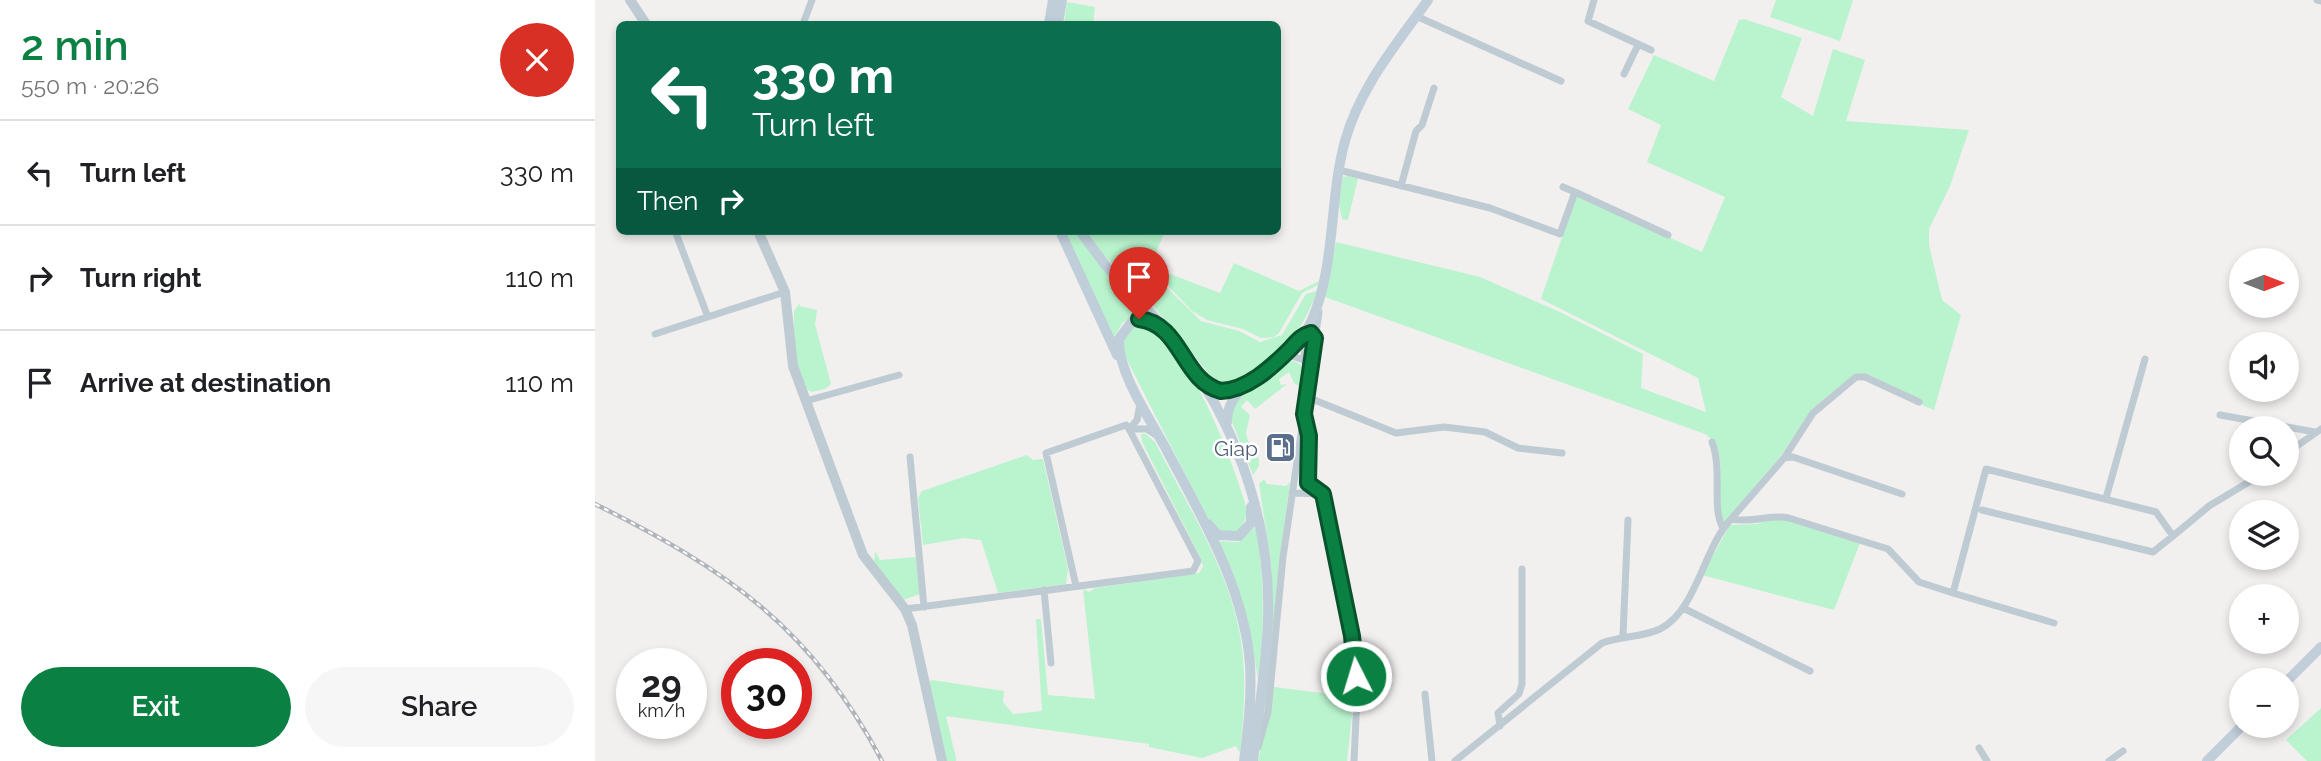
<!DOCTYPE html>
<meta charset="utf-8">
<style>
body{margin:0;font-family:Raleway,sans-serif;background:#f6f6f6;color:#202124;height:100vh;display:flex;flex-direction:column;font-size:26px;white-space:nowrap}
*{box-sizing:border-box;margin:0}
p{font-size:23px;color:#757577}
.icon{flex:none;width:38px;height:38px;fill:none;stroke:currentColor;stroke-width:2;stroke-linecap:round;stroke-linejoin:round}
.map{position:relative;flex:1;overflow:hidden}
.drawer{display:flex;flex-direction:column;background:#fff;width:595px}
.drawer>*{flex:none}
.guide{position:absolute;left:21px;top:21px;width:665px;height:214px;border-radius:10px;box-shadow:0 4px 10px #0003;background:#0b6e4f;color:#fff;overflow:hidden}
.needle{width:46px;rotate:90deg}
.buttons{position:absolute;left:1634px;top:248px;display:grid;gap:14px}
.buttons a{display:grid;place-items:center;width:70px;height:70px;border-radius:50%;background:#fff;box-shadow:0 4px 10px #0003;font-size:35px}
.speed{position:absolute;left:21px;top:648px;display:flex;gap:14px;font-size:35px;font-weight:700;text-align:center}
.speed>*{display:grid;place-content:center;width:91px;height:91px;border-radius:50%;background:#fff;box-shadow:0 4px 10px #0003;line-height:1}
.speed small{font-size:18px;font-weight:400}
.speed .limit{border:10px solid #d22;background:#fff;color:#111}
.pin{position:absolute;display:grid;place-items:center;width:60px;height:60px;color:#fff;margin:-72px -30px;border-radius:50% 50% 50% 0;rotate:-45deg;box-shadow:0 0 7px #0007}
.pin .icon{rotate:45deg}
.me{position:absolute;width:77px;margin:-38px;rotate:355deg;stroke-linejoin:round;filter:drop-shadow(0 0 5px #0008)}
.turn{display:flex;align-items:center;gap:24px;height:147px;padding:0 21px;font-size:32px}
.turn .icon{width:91px;height:91px;stroke-width:2.5}
.turn b{display:block;font-size:49px;line-height:60px}
.then{display:flex;align-items:center;height:66px;padding:0 21px;background:#0003;gap:14px;font-size:26px}
.round{display:grid;place-items:center;flex:none;width:74px;height:74px;border-radius:37px;background:#f6f6f6}
.summary{display:flex;align-items:center;justify-content:space-between;height:119px;padding:0 21px}
h1{font-size:42px;font-weight:600;line-height:52px;color:#0b8043}
.cta{display:flex;gap:14px;margin-top:auto;padding:14px 21px}
.cta a{flex:1;height:80px;border-radius:42px;background:#0b8043;color:#fff;font-size:28px;font-weight:600;line-height:80px;text-align:center}
.cta a+a{background:#f6f6f6;color:#202124}
ul{padding:0;list-style:none}
li{display:flex;align-items:center;gap:21px;height:105px;padding:0 21px;border-top:2px solid #e0e0e0}
li div{flex:1}
li b{display:block;font-size:26px}
li em{font-style:normal}
main{display:flex;flex:1;min-height:0}
.map>svg:first-child{display:block}
.green{fill:#baf4ce}
.lines{fill:none;stroke-linecap:round;stroke-linejoin:round}
.minor{stroke:#bfcbd3;stroke-width:7}
.tertiary{stroke:#bfcbd3;stroke-width:10}
.secondary{stroke:#c0ceda;stroke-width:10}
.rail-casing{stroke:#b1b5bb;stroke-width:4.5}
.rail{stroke:#fff;stroke-width:2;stroke-dasharray:5;stroke-linecap:butt}
.route-casing{stroke:#07532c;stroke-width:18}
.route{stroke:#0b8043;stroke-width:12}
.labels{text-anchor:middle;dominant-baseline:central;stroke-width:5;stroke-linejoin:round;paint-order:stroke}
.service-label{font-size:21px;fill:#4e5e75;stroke:#fff;text-anchor:end}
</style>
<main>
<section class="drawer">
<div class="summary"><div><h1>2 min</h1><p>550 m · 20:26</p></div><a class="round" style="background:#d93025;color:#fff"><svg class="icon" aria-label="close" viewBox="0 0 24 24"><path d="M6 6l12 12M18 6L6 18"/></svg></a></div>
<ul>
<li><svg class="icon" aria-label="left" viewBox="0 0 24 24"><path d="M17 20v-9H6M10 6l-5 5 5 5"/></svg><div><b>Turn left</b></div><em>330 m</em></li>
<li><svg class="icon" aria-label="right" viewBox="0 0 24 24"><path d="M7 20v-9h11M14 6l5 5-5 5"/></svg><div><b>Turn right</b></div><em>110 m</em></li>
<li><svg class="icon" aria-label="arrive" viewBox="0 0 24 24"><path d="M6 21V4h12l-3 4 3 4H6"/></svg><div><b>Arrive at destination</b></div><em>110 m</em></li>
</ul>
<div class="cta"><a>Exit</a><a>Share</a></div>
</section>
<div class="map">
<svg width="1726" height="761" viewBox="0 0 1726 761">
<rect width="100%" height="100%" fill="#f2efef"/>
<!-- green -->
<path class="green" d="M1181 0H1258L1245 41 1175 17Z
M472 2 500 7 498 24H469Z
M1149 19 1207 38 1186 97 1218 116 1238 49 1270 60 1251 121 1374 130 1355 186 1334 229V245L1347 300 1366 315 1339 410 1327 405V400L1272 374H1260L1217 409 1184 458 1128 523C1113 501 1141 455 1110 434L730 297 741 242 885 277 967 313 1048 354 1046 388 1111 412 1103 378 946 299 981 196 1107 252 1130 197 1052 162 1066 125 1033 109 1059 55 1119 81 1144 20Z
M754 176 763 178 753 220 747 219 744 204 748 177Z
M469 231H481L551 314 528 322 518 339Z
M491 231H570L557 262 561 277 606 321 644 331 665 342 687 335 711 294 722 291C708 333 671 380 624 386L559 307 504 250Z
M639 263 704 291 724 281 723 285 707 293 684 333 679 337 666 338 648 329 612 320 597 311 563 275 562 269 625 293Z
M205 303V306L222 310 220 324 236 384 230 389 216 392C197 382 199 330 199 311Z
M542 324C589 324 643 474 653 513L644 533H626L612 517 529 354V333Z
M698 361C712 364 710 377 708 389L699 383 694 372 684 379 686 385 692 384 660 409 652 400 646 407 655 415 651 433 654 444 645 442 636 419 637 406C651 390 676 365 698 361Z
M546 434H551L560 442C590 501 634 570 645 635 652 674 649 714 645 753L641 746 607 758 554 747V744L351 716 361 758V761H351L334 682 337 680 409 691 408 702 418 714 447 711 441 619H446L453 695 500 699 488 589 494 592 500 588 604 573 608 567 606 559 547 442Z
M649 452 658 453 664 459V466L658 475Z
M432 455 438 460 448 459 473 569 471 584 403 593 386 540 369 538 328 545 323 498 327 491Z
M669 479 672 484 691 486 695 482 684 563 672 710 668 721 678 604 676 562 664 484Z
M1178 519 1193 520 1265 543 1239 610 1107 575 1135 525 1161 524Z
M659 528 662 529C669 580 670 628 663 679L657 643 622 541 644 542Z
M280 551 285 560 321 557 325 594 308 600 279 563Z
M679 687 759 697 752 761H663Z
M1726 708V761H1712L1691 740Z"/>
<g class="lines">
<!-- minor -->
<path class="minor" d="M999 0 993 21 1056 50
M1722 0 1726 1
M821 16 966 81
M208 24 217 0
M1029 74 1043 45
M744 170 895 208 965 234 980 192 1073 235
M806 186 821 131 827 125 839 88
M968 187 980 192
M80 231 113 317
M60 334 190 292
M684 360 697 356 709 360 713 371
M709 360 710 335
M712 397 801 433 849 427 890 432 923 448 967 453
M211 401 304 375
M1625 415 1720 432
M710 419 714 436 713 483 724 491
M534 429 542 420 545 404
M1117 442C1128 471 1116 507 1128 528
M1692 453 1726 429
M315 457 329 607
M1189 458 1218 413 1261 377H1270L1324 402
M697 493 728 494 760 655 762 697 759 761
M1511 498 1550 359
M1387 510 1558 552 1578 536
M1136 519 1189 458 1198 457 1307 494
M481 586 451 453 531 425 534 429H552L561 435
M449 590 456 663
M1358 593 1459 623
M1088 608 1215 671
M310 609 598 571 603 561 534 429
M1028 635 1033 520
M830 694 837 761
M905 726 903 713 924 694 927 684V569
M663 747 673 712 688 557 724 312
M1384 748 1392 761
M860 761 1007 643C1025 636 1049 637 1065 629 1102 610 1108 549 1136 519 1160 523 1174 514 1194 518L1293 549 1324 582 1358 593 1391 469 1561 512 1578 536 1614 506 1667 474
M1514 761 1528 751"/>
<!-- tertiary -->
<path class="tertiary" d="M35 0 51 24
M163 231 190 292 198 366 268 555 310 609 317 625 347 761"/>
<!-- secondary -->
<path class="secondary" d="M454 24 458 0
M463 24 467 0
M465 231 522 355
M485 231 511 266 568 326
M610 382 626 391 647 387
M632 422C630 380 700 360 717 320 741 264 734 199 750 141 765 87 801 45 833 0
M613 524 623 535 644 536 656 523V507
M1692 681 1726 647
M649 761C653 729 657 697 655 665 650 588 605 514 570 447 555 419 522 371 524 339L538 320C566 314 579 342 593 361 645 434 676 528 673 617 672 665 663 713 658 761
M1612 761 1647 726"/>
<defs>
<path id="rail" d="M0 504C131 569 217 628 287 761"/>
</defs>
<!-- rail casing -->
<use href="#rail" class="rail-casing"/>
<!-- rail -->
<use href="#rail" class="rail"/>
</g>
<g class="lines">
<defs>
<path id="route" d="M544 319C587 324 587 381 626 391 652 390 676 368 694 350 701 343 705 336 716 333L720 338 709 414 714 436 713 483 728 494 757 636 761 676"/>
</defs>
<!-- route casing -->
<use href="#route" class="route-casing"/>
<!-- route -->
<use href="#route" class="route"/>
</g>
<!-- icons -->
<defs>
<symbol id="fuel-square" viewBox="-11 -11 22 22"><rect x="-9" y="-9" width="18" height="18" rx="4" fill="#5c6f8a" stroke="#fff"/><path d="M-5.5-6h7V0h2V4h1.3V-2.5L3-4.5l.8-.8L6-3V5H2.5V1h-1V6h-7ZM-4.2-4.7v3.2H.2V-4.7Z" fill="#fff"/></symbol>
</defs>
<g fill-rule="evenodd">
<use href="#fuel-square" x="668" y="430" width="35" height="35"/>
</g>
<g class="labels">
<!-- service labels -->
<g class="service-label">
<text x="663" y="448">Giap</text>
</g>
</g>
</svg>
<div class="buttons">
<a><svg class="needle" viewBox="-14 -14 28 28"><path d="M0-13l5 13h-10z" fill="#e53935"/><path d="M0 13l5-13h-10z" fill="#757577"/></svg></a>
<a><svg class="icon" aria-label="sound" viewBox="0 0 24 24"><path d="M4 9h4l5-4v14l-5-4H4zM17 9q2 3 0 6"/></svg></a>
<a><svg class="icon" aria-label="search" viewBox="0 0 24 24"><circle cx="10" cy="10" r="6"/><path d="M15 15l6 6"/></svg></a>
<a><svg class="icon" aria-label="layers" viewBox="0 0 24 24"><path d="M12 4l9 5-9 5-9-5zM3 14l9 5 9-5"/></svg></a>
<a>+</a>
<a>−</a>
</div>
<div class="speed"><div>29<small>km/h</small></div><div class="limit">30</div></div>
<div class="pin" style="left:544px;top:319px;background:#d93025"><svg class="icon" aria-label="arrive" viewBox="0 0 24 24"><path d="M6 21V4h12l-3 4 3 4H6"/></svg></div>
<svg class="me" style="left:761px;top:676px" viewBox="-20 -20 40 40"><circle r="17" fill="#0b8043" stroke="#fff" stroke-width="3"/><path d="M0-11L8 9 0 5-8 9z" fill="#fff"/></svg>
<div class="guide">
<div class="turn"><svg class="icon" aria-label="left" viewBox="0 0 24 24"><path d="M17 20v-9H6M10 6l-5 5 5 5"/></svg><div><b>330 m</b>Turn left</div></div>
<div class="then">Then<svg class="icon" aria-label="right" viewBox="0 0 24 24"><path d="M7 20v-9h11M14 6l5 5-5 5"/></svg></div>
</div>
</div>
</main>
